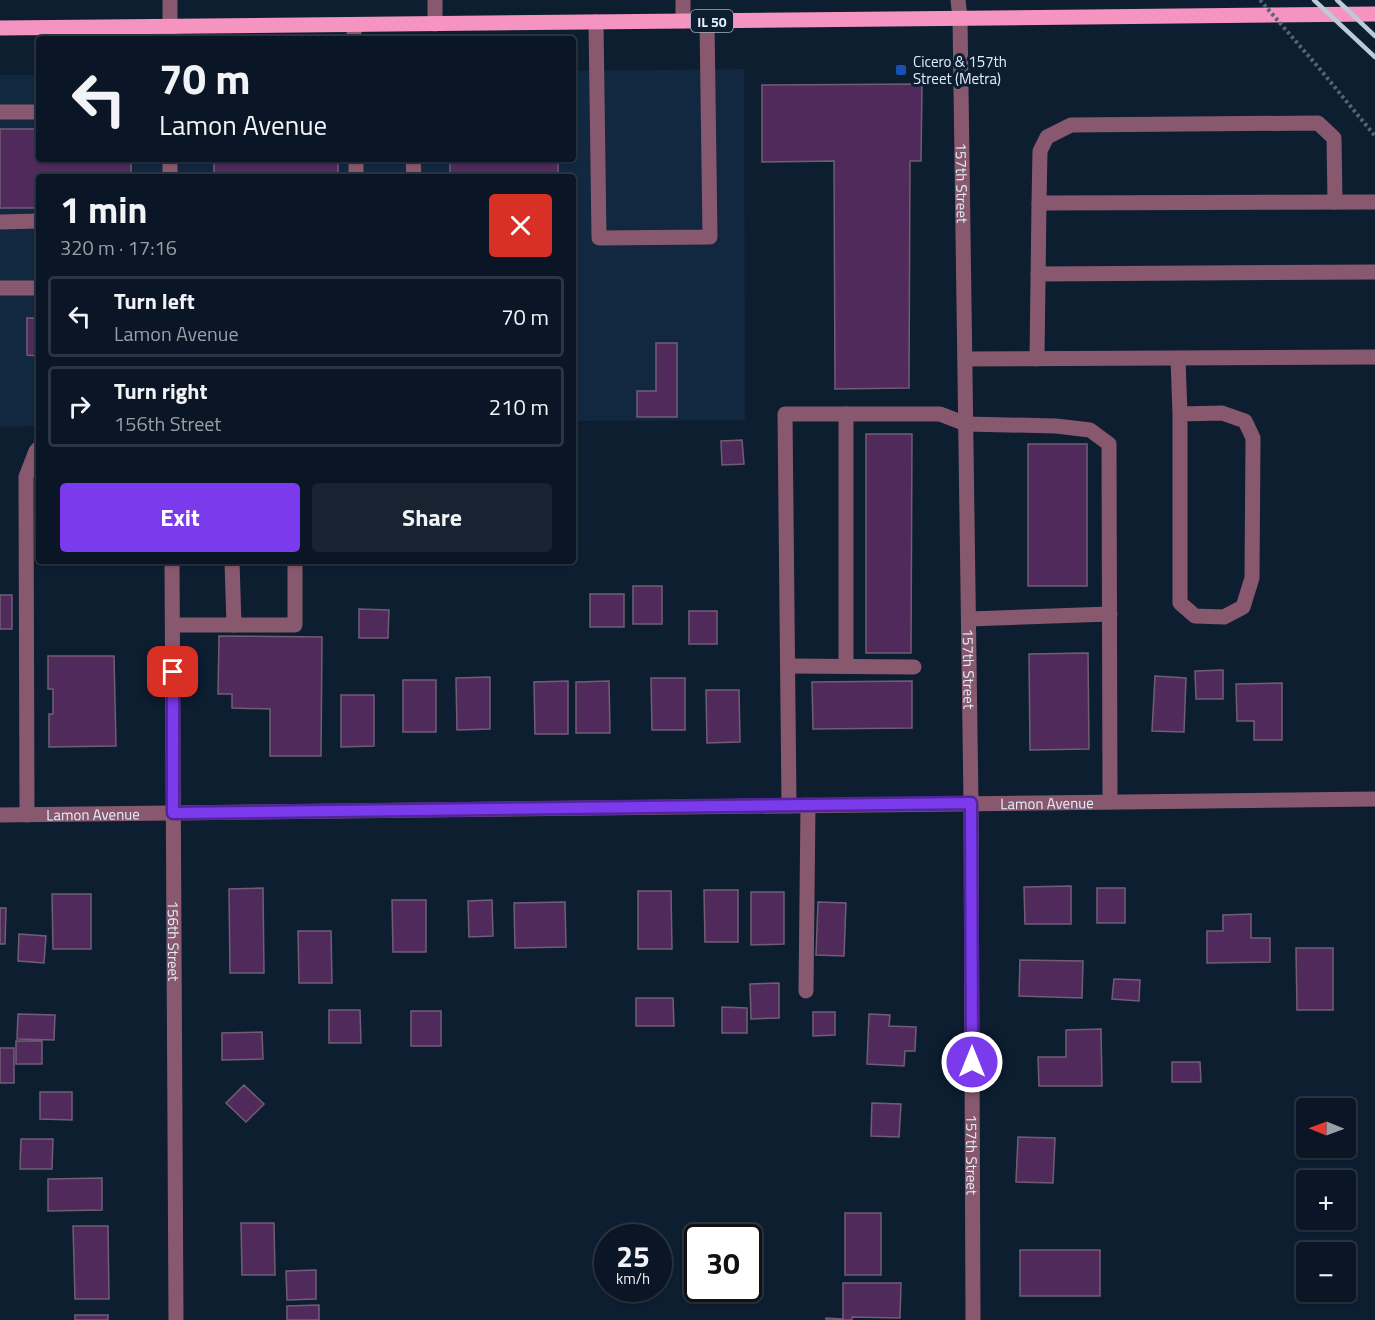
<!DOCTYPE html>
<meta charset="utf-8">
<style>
body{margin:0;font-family:"Titillium Web",sans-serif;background:#182332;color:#f1f3f6;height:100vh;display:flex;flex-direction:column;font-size:22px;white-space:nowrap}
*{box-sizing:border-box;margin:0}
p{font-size:20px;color:#999fa7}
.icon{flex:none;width:33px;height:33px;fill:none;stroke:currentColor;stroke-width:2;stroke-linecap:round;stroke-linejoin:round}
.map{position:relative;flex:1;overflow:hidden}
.sheet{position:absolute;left:36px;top:174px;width:540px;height:390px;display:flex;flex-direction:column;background:#0a1625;border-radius:6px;box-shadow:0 2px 4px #0004,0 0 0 2px #2a3542}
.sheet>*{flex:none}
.hud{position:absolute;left:36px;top:36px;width:540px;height:126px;border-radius:6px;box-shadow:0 2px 4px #0004,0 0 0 2px #2a3542;background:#0a1625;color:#f1f3f6;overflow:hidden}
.needle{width:39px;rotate:271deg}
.fabs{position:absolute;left:1296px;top:1098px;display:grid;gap:12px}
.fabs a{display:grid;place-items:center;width:60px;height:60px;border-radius:6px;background:#0a1625;box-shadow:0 2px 4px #0004,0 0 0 2px #2a3542;font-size:30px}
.speed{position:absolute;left:594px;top:1224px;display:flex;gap:12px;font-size:30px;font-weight:700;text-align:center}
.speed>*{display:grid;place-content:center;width:78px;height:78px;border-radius:50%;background:#0a1625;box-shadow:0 2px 4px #0004,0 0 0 2px #2a3542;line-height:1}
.speed small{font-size:15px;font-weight:400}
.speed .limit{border:3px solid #111;border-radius:9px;background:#fff;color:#111}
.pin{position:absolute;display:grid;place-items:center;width:51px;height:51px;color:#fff;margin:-26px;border-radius:12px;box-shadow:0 3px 9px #0006}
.me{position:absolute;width:66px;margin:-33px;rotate:0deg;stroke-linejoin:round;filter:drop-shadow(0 0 4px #0008)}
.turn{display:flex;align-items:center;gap:21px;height:126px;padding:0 24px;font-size:27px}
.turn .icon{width:78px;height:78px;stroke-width:2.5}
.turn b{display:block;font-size:42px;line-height:51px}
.round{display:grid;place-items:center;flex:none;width:63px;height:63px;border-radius:6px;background:#182332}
.head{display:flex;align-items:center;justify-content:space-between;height:102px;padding:0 24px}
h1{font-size:36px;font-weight:700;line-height:45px}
.button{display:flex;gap:12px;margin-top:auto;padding:12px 24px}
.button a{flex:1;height:69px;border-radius:6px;background:#7c3aed;color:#fff;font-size:24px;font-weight:700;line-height:69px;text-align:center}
.button a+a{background:#182332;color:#f1f3f6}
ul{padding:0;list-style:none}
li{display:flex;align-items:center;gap:18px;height:81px;margin:0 12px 9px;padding:0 12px;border:3px solid #2a3542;border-radius:6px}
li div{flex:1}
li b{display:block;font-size:22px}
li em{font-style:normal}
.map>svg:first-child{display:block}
.built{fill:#122740}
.building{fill:#502a5b;stroke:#705d75;stroke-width:1.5}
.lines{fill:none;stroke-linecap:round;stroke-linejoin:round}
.path{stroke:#556475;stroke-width:4;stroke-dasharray:3 3;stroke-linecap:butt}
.minor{stroke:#88596e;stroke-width:15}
.major{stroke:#f593c1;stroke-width:15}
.rail{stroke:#bdcad8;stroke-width:4.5}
.path-bridge{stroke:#556475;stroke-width:4;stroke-dasharray:3 3;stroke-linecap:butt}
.route-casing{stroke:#51269a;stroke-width:15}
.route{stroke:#7c3aed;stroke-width:10}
.transit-dot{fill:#1a4fb4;stroke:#0d1e31;stroke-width:2}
.labels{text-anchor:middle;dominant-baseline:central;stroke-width:6;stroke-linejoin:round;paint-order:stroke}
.shield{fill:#0d1e31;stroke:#a3b0bf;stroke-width:1.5}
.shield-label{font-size:14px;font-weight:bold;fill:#e3eefc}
.poi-label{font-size:15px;fill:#e3eefc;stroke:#0d1e31;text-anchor:start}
.street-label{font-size:15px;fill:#e3eefc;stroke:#0d1e31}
</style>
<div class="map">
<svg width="1375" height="1320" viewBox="0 0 1375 1320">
<rect width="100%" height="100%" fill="#0d1e31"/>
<!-- built -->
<path class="built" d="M744 69 745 420 573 421V177H39V426L0 427V75H39V159H573V71Z"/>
<!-- building -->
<path class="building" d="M922 84 921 161H910L909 388 835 389 834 161 762 162V85Z
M0 129H39V159H131V177H39V208H0Z
M214 159H338V177H214Z
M450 159H558V177H450Z
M27 318H39V356L27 355Z
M656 343H677V417H637V391H656Z
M866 434H912L911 653H866Z
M742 440 744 464 722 465 721 441Z
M1028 444H1087V586H1028Z
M633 586H662V624H633Z
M590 594H624V627H590Z
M0 595H12V629H0Z
M359 609 389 610 388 638H359Z
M689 611H717V644H689Z
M219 636 322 637 321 756H270V709L232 708V694H218Z
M1088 653 1089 749 1030 750 1029 654Z
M48 656H114L116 746 49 747V714H53V689H48Z
M1223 670V699H1196L1195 671Z
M1155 676 1186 678 1184 732 1152 731Z
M490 677V729L457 730 456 678Z
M651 678H685V730H652Z
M403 680H436V732H403Z
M568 681V734H535L534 682Z
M609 681 610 733H576V682Z
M912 681V728L813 729 812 682Z
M1282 683V740H1254V721H1237L1236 684Z
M706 690H739L740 742 707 743Z
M341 695H374V746L341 747Z
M1071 886V924H1025L1024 887Z
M263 888 264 973H230L229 889Z
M1097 888H1125V923H1097Z
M704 890H738V942H705Z
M638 891H671L672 949H638Z
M751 892H784V944L751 945Z
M52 894H91V949H53Z
M392 900H426V952H393Z
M492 900 493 936 469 937 468 901Z
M565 902 566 947 515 948 514 903Z
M818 902 846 903 844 956 816 955Z
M0 908H6L5 944H0Z
M1251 914V938H1270V962L1207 963V931H1223V915Z
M298 931H331L332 983H299Z
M19 934 46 936 44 963 18 961Z
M1296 948H1333V1010H1297Z
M1020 960 1083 961 1082 998 1019 996Z
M1114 979 1140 980 1139 1001 1112 999Z
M779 983V1018L751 1019 750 984Z
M636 998H673L674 1026H636Z
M722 1007 747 1008V1033H722Z
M329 1010H360L361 1043H329Z
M411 1011H441V1046H411Z
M813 1012H835V1035L813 1036Z
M18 1014 55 1015 54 1040 17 1039Z
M869 1014 890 1015 889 1026 916 1027 915 1051H905L904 1066 867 1064Z
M1101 1029 1102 1086H1039L1038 1057H1066V1030Z
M262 1032 263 1059 222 1060V1033Z
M16 1041H42V1064H16Z
M0 1048H14V1083H0Z
M1172 1062H1200L1201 1082H1172Z
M244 1085 264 1104 246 1122 226 1103Z
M40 1092H72V1120L40 1119Z
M872 1103 901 1104 899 1137 871 1136Z
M1018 1137 1055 1138 1053 1183 1016 1182Z
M21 1139H53L52 1169H20Z
M102 1178V1210L48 1211V1179Z
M845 1213H881V1275H845Z
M241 1223H274L275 1275H242Z
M73 1226H108L109 1299H75Z
M1020 1250H1100V1296H1020Z
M316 1270V1299L287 1300 286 1271Z
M843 1283H901L900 1318 852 1317V1320H826V1318L843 1319Z
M319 1305V1320H287V1306Z
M75 1315H108V1320H75Z"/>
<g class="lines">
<!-- path -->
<path class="path" d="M1319 68 1375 136"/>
<!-- minor -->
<g class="minor">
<path d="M170 0V39"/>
<path d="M435 0V24"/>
<path d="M683 0V21"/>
<path id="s1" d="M958 0 960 18 971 803 973 1320"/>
<path d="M596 22 599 238 710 237 707 21"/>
<path d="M354 25V39"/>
<path d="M0 112H39"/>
<path d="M356 159V177"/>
<path d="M413 159 414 177"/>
<path d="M170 177V159"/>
<path d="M1039 203 1040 151 1047 137 1071 125 1318 123 1334 138 1335 202"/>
<path d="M0 222 39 221"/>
<path d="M1038 274 1375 272"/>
<path d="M0 288H39"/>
<path d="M965 359 1375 357"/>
<path d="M1037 359 1039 203 1375 202"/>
<path d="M1178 359 1180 414V603L1195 616 1224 617 1243 607 1252 578 1253 438 1245 421 1222 413 1180 414"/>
<path id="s2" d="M172 561 176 1320"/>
<path d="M232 561 234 625"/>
<path d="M969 619 1110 614"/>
<path d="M173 625H295V561"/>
<path d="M788 666 914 667"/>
<path d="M846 666V414"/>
<path d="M789 806 785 414H940L966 424 1056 426 1090 430 1109 444 1110 802"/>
<path id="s3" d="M0 815 1375 799"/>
<path d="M27 815 26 477 36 451 39 448"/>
<path d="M806 991 808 805"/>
</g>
<!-- major -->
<path class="major" d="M0 28 1375 14"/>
<!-- rail -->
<path class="rail" d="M1314 0 1375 57
M1337 0 1375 36"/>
<!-- path-bridge -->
<path class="path-bridge" d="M1260 0 1319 68"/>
</g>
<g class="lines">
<defs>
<path id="route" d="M173 672V813L971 803 972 1062"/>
</defs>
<!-- route casing -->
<use href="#route" class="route-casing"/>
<!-- route -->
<use href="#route" class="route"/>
</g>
<!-- markers -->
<rect class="transit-dot" x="895" y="64" width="12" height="12" rx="3"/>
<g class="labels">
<!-- shield labels -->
<rect class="shield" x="691" y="10" width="42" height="22" rx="4.5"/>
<g class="shield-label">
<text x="712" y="21">IL 50</text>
</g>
<!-- poi labels -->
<g class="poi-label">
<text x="913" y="61">Cicero &amp; 157th<tspan x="913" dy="17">Street (Metra)</tspan></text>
</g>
<!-- street labels -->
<g class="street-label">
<text stroke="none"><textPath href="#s1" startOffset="183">157th Street</textPath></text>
<text stroke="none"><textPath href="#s1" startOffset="669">157th Street</textPath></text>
<text stroke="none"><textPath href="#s3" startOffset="1047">Lamon Avenue</textPath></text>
<text stroke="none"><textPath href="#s3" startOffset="93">Lamon Avenue</textPath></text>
<text stroke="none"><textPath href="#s2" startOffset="380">156th Street</textPath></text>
<text stroke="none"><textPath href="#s1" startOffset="1155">157th Street</textPath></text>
</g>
</g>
</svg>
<div class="fabs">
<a><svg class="needle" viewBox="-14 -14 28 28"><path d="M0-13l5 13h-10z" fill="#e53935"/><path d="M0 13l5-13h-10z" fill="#999fa7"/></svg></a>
<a>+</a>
<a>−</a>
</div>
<div class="speed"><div>25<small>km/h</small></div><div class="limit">30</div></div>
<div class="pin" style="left:173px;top:672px;background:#d93025"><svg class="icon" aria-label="arrive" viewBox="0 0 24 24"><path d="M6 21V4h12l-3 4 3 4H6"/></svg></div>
<svg class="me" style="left:972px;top:1062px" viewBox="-20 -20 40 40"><circle r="17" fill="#7c3aed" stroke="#fff" stroke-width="3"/><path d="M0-11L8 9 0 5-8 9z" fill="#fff"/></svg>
<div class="hud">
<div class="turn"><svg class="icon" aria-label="left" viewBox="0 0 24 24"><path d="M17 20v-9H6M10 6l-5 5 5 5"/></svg><div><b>70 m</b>Lamon Avenue</div></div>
</div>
<section class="sheet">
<div class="head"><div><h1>1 min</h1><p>320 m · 17:16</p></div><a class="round" style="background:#d93025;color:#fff"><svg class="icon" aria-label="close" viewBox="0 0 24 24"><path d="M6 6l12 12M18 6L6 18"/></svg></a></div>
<ul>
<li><svg class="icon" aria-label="left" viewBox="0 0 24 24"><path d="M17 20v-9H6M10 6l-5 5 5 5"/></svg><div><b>Turn left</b><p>Lamon Avenue</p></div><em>70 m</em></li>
<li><svg class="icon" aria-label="right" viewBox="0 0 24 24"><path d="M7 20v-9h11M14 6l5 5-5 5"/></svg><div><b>Turn right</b><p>156th Street</p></div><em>210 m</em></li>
</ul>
<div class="button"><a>Exit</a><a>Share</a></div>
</section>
</div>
